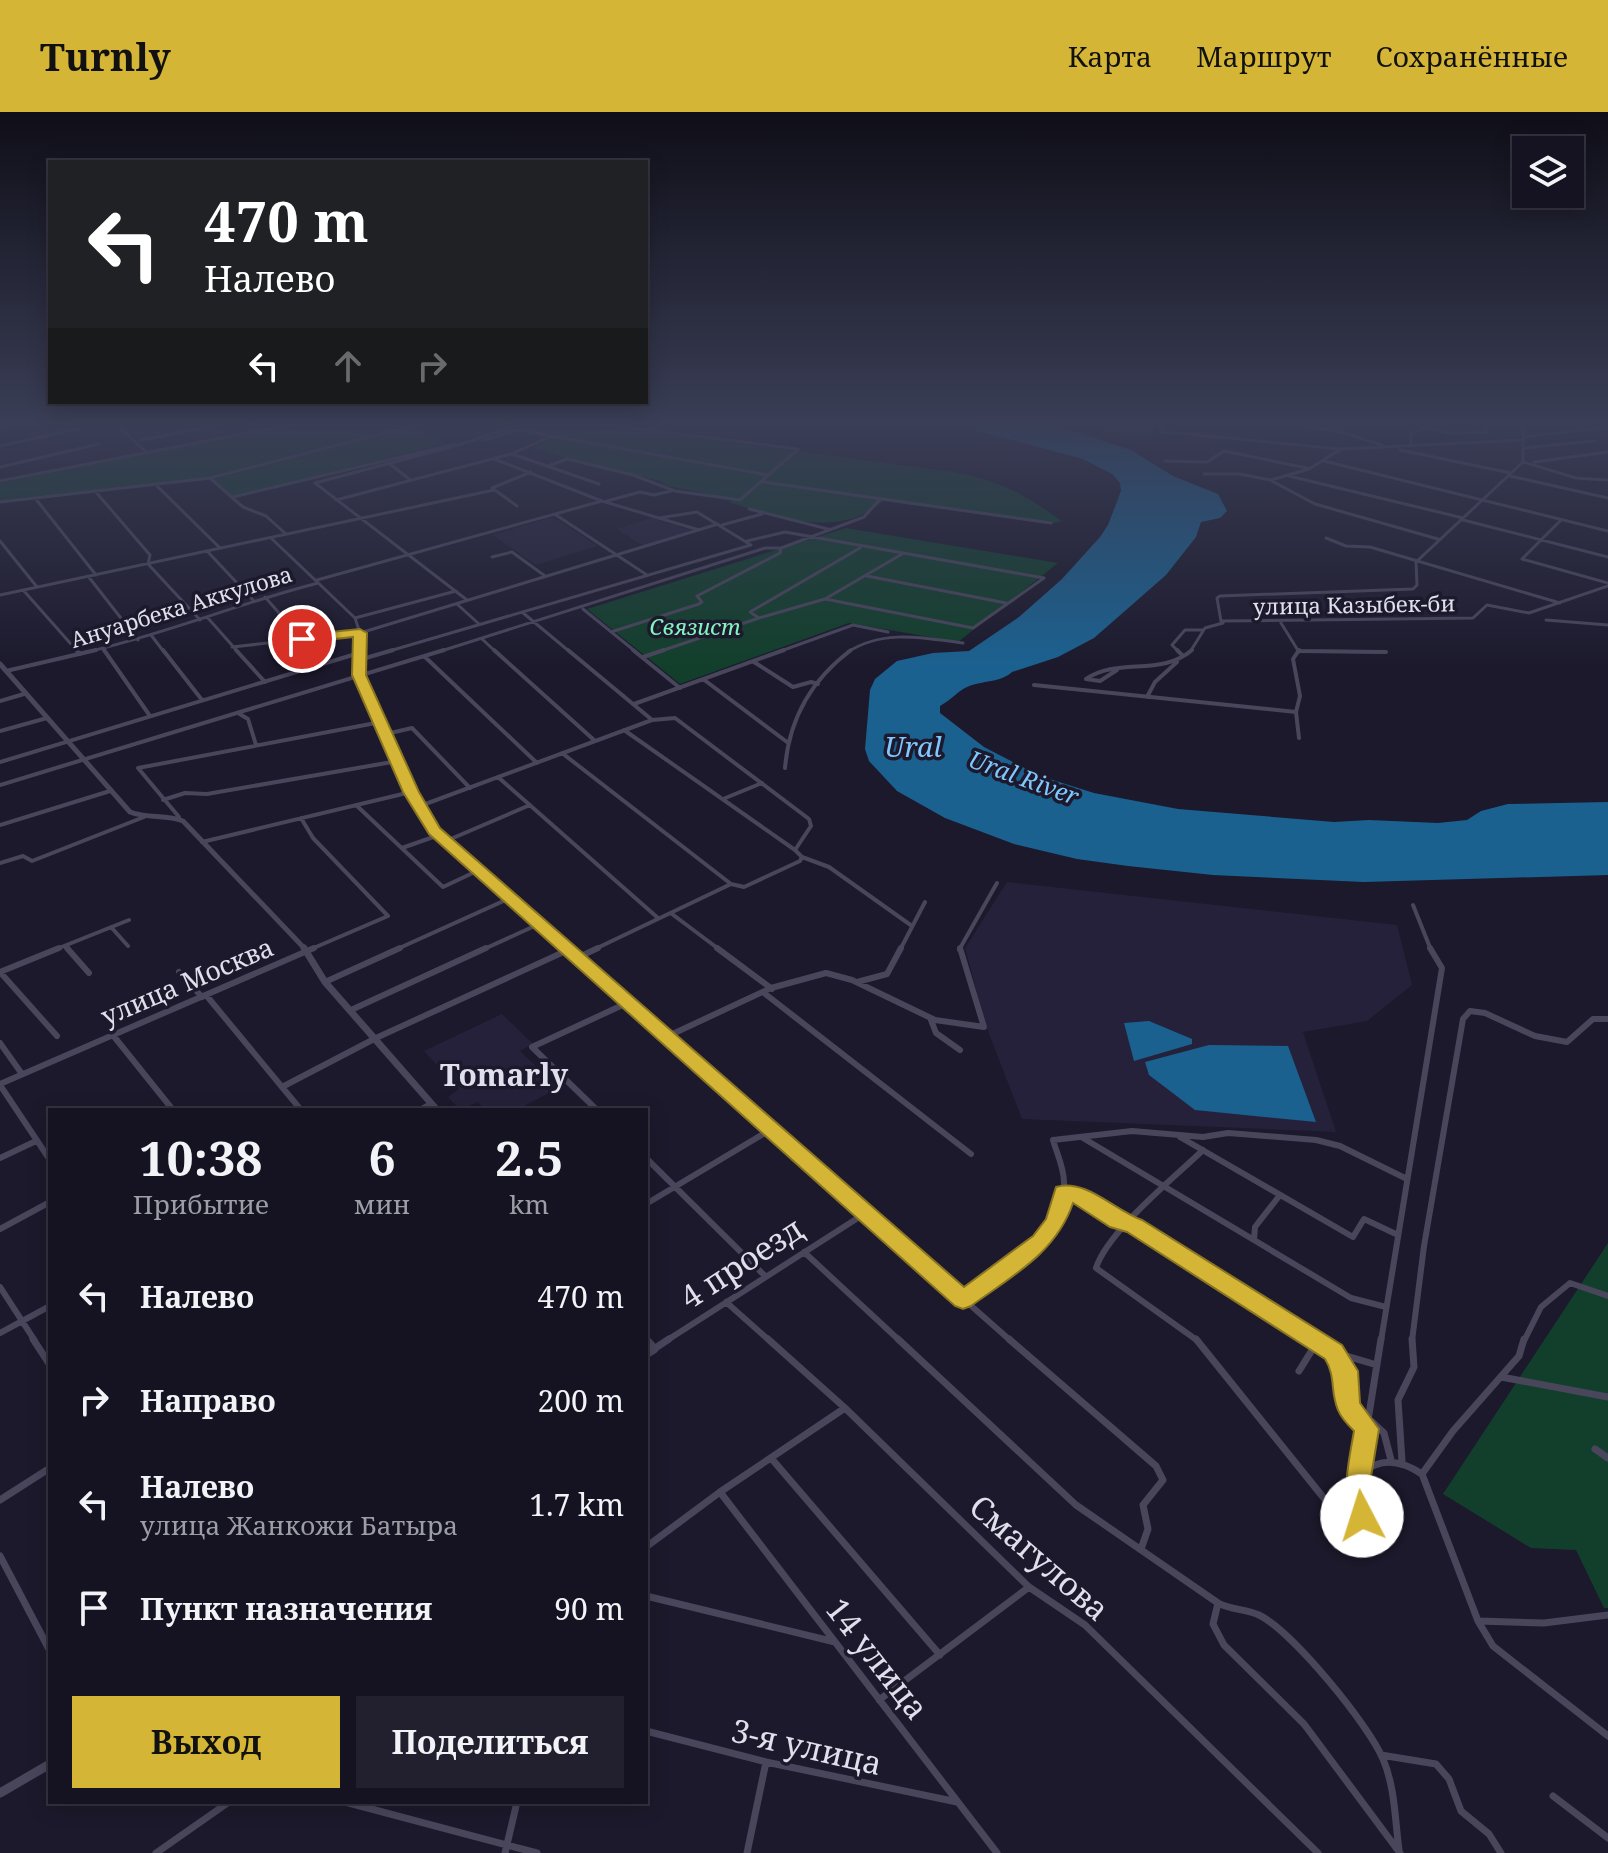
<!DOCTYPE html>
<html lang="ru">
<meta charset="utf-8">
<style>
body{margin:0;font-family:"Noto Serif",serif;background:#22202e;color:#f1f3f6;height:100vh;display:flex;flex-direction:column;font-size:30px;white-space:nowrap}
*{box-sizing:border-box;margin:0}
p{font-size:26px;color:#9d9ea5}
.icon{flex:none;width:44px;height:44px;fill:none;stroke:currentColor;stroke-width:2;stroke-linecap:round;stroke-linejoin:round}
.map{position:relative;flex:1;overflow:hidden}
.side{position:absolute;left:48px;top:996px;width:600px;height:696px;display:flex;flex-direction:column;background:#151321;border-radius:0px;box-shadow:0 4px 20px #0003,0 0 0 2px #34323f}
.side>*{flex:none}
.top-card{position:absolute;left:48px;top:48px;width:600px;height:244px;border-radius:0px;box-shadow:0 4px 20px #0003,0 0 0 2px #34323f;background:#202124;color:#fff;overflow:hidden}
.controls{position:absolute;left:1512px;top:24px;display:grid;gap:16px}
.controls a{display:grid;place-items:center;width:72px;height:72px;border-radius:0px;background:#151321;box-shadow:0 4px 20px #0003,0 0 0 2px #34323f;font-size:40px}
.pin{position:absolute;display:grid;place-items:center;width:68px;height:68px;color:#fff;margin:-34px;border:4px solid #fff;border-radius:50%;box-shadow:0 2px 8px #0007}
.me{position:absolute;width:88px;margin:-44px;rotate:355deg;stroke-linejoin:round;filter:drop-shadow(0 0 6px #0008)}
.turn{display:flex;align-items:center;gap:28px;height:168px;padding:0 24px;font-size:36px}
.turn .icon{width:104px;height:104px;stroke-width:2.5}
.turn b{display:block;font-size:56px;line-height:68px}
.lanes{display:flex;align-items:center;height:76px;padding:0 24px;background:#0003;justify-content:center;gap:40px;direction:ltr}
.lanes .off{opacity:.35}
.eta{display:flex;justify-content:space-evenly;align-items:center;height:136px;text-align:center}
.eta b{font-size:48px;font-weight:700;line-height:56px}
.cta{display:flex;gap:16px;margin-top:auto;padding:16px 24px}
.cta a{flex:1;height:92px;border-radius:0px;background:#d5b535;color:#111;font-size:32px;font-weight:700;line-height:92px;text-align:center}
.cta a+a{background:#22202e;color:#f1f3f6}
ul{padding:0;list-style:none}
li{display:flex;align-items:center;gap:24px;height:104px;padding:0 24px}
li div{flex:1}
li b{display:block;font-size:30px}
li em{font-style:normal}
header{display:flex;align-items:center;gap:48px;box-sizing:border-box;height:112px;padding:0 40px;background:#d5b535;color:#111}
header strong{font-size:38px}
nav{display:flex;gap:44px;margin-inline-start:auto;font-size:28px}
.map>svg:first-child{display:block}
.built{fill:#25213a}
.green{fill:#123f2c}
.water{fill:#1b6190}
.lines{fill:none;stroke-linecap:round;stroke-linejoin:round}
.minor-far3{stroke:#49465c;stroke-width:3}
.minor-far2{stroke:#49465c;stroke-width:4}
.minor-far1{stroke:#49465c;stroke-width:6}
.minor{stroke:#49465c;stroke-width:7}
.tertiary-far2{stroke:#49465c;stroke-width:5}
.tertiary-far1{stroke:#49465c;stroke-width:7}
.tertiary{stroke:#49465c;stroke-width:9}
.route{fill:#d5b535;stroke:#8a7622;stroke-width:2}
.labels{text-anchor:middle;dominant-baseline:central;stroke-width:7;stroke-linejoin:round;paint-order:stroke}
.far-street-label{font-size:22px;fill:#e0dfec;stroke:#1c192c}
.far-park-label{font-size:22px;font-style:italic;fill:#82f5bf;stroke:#1c192c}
.far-water-label{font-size:24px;font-style:italic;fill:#81c7fe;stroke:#1c192c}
.street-label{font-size:26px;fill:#e0dfec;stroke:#1c192c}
.water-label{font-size:28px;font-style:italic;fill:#81c7fe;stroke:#1c192c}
.quarter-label{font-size:30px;font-weight:bold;fill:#e0dfec;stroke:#1c192c}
.near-street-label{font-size:32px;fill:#e0dfec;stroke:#1c192c}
</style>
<header>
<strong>Turnly</strong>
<nav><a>Карта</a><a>Маршрут</a><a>Сохранённые</a></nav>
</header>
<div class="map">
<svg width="1608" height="1741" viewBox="0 0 1608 1741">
<rect width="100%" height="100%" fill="#1c192c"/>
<!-- built -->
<path class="built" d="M1085 312H1154V325H1121Z
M549 406 558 408 597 434 536 453 492 423Z
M652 406 693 419 643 434 617 417Z
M1007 770 1397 813 1412 873 1367 909 1303 920 1336 1020 1022 1007 986 914 965 836Z
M502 902 533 932 520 939 558 976 517 998H485L478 990 460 998 448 985 459 977 424 939Z"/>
<!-- green -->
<path class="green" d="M298 312 415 313 210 365 0 389V371Z
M524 312H594L953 360C1001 369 1022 381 1062 409L1050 412 883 389C840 428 777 405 728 390L734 387 668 374 660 369 532 337 553 325 510 317Z
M417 315 446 331 234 385 213 367Z
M846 416 1058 451 958 530 849 511 680 572 587 497Z
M1608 1131V1496H1604L1576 1438 1531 1436 1443 1382Z"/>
<!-- water -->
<path class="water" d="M953 312H1051L1131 338 1173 364 1218 382 1227 399 1220 406 1201 410 1196 425 1166 463 1094 526 1058 545 1012 560C1000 571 983 568 967 575 959 578 951 588 940 594V601L984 635 1040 664 1094 681 1178 697 1334 710 1369 708 1438 711 1467 708 1481 699 1508 692 1608 690V763L1364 770 1213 763 1128 754 1077 747 1014 732 945 706 897 679 869 649 865 637 870 578 875 567 897 549 933 541 969 539 1019 505 1062 467 1100 425 1108 413 1121 379 1120 371 1112 362 1083 347Z
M1149 909 1192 927V932L1134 949 1124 911Z
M1209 933 1288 934 1316 1010 1195 998 1149 963 1145 950Z"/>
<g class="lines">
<!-- minor-far3 -->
<path class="minor-far3" d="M116 312 146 340
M602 312 797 337
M1160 312 1161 319 1165 320 1341 337 1524 328
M1297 312 1338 319 1382 333
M1523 312V350L1416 450 1417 473 1413 477 1220 484 1217 486 1221 509 1473 506 1487 493 1529 501 1608 474
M0 315 13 312
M1425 315 1450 321 1487 320V312
M518 318 768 363
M1337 318 1348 312
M1524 325 1608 315
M141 328 223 312
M484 328 518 318
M0 334 82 316
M1411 334V321L1434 312
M1524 336 1594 329
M1400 338 1511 361
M512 342 599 372
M494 347 602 389 699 418
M1165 349 1207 350 1224 339 1307 356
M1324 349 1608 419
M1523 350 1576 366 1608 368
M1534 350 1608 340
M390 352 409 367
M548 354 567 347 633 363 675 379 740 388 798 337
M0 355 99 332
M1204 362H1240L1270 368 1315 392 1438 427
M1289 364 1463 406
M1510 364 1608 386
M210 366 243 395 266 404 286 422
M1271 368 1309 357 1341 337
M0 369 294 312
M763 370 1051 411
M155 372 220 436
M95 379 150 443 148 452 200 508
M233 385 455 332
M35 386 96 463
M336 388 511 342 552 324
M607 389 640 380 654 383 671 379
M0 390 210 366 417 313
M517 394 492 376 531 360
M749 397 828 417
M556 403 647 463
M1463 408 1608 445
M1561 408 1522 447 1608 471
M722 413 762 402
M271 426 355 506 360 521V540
M1326 426 1346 434 1370 435 1560 491
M0 429 37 475
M747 429 785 420 1044 466 973 516 825 487 902 442
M208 440 253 488
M492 445 512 440 545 464
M88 464 138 528
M867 464 1006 491
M317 468 602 389
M24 479 78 540
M0 483 494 378
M265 485 301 526
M825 487 759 506 750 500 860 436
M467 488 315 371 462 332 520 312
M457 492 479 512
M583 497 636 540
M522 500 570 540
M207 505 238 540
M355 506 456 479
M1546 508 1608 513
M1281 511 1299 540
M611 520 699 492 702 490 697 484 780 441 781 436 864 405 880 387
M151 523 164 540
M482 527 496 540
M232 535 360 521 718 412
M103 537 105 540
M1300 539 1381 540
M87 540C165 522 240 491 318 471
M386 540 751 433 697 400 659 406
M438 540 765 436H781
M658 540 759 506
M778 540 853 513 888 520
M848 540C883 517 924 526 963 531
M1179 540 1172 533 1185 518H1203
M1190 540 1205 516 1223 511"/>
<!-- minor-far2 -->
<path class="minor-far2" d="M76 538 80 542
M104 538 150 604
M163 538 202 588
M236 538 265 570
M360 538 359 563 411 680 434 718 568 838
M494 538 594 628
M568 538 651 607
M633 538 680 576
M1177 538 1183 544
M1300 539 1386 540
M424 544 537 651
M643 545 664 538
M359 548 393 538
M754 550 793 575 811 570 818 572
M1117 558 1100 569 1086 567C1118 545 1161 565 1192 538
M6 559 96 538
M703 567 787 630
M1034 573 1296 600
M1147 585 1155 570 1177 550
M0 589 24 582
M634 592 784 538
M238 601 248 607 256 633
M0 619 47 606
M386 622 412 616 470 676
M1299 626 1296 600 1300 584 1293 547 1299 538
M562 641 731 772 744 775 800 749 802 745 795 738 624 618
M0 650 359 541
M785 656C789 607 811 568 851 538
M498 665 658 806
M0 673 444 538
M723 687 762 671
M163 688 185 681 207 682 398 649
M356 693 443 775 479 758
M420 694 652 608 675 606 809 707 811 714 795 738
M179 705 138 656 381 610
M301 706 313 726 388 804 309 838
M0 713 110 679
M446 729 530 693
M202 730 411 680
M402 736 439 723
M802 745 829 755 912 814
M0 751 23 744 32 749 144 705
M1413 793 1431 838
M672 802 720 838
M111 815 128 834
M65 834 69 838
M54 838 129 808
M395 838 510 786
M482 838 539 812
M593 838 731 772
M900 838 925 790
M959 838 997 771"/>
<!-- minor-far1 -->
<path class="minor-far1" d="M67 836 89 861
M566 836 1011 1229
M717 836 772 877
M577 846 598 836
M179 860 202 885
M325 870 400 836
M857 870 887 862 901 836
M764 881 971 1042
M206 883 301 998
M351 898 486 836
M931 908 936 921 960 938
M112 922 173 998
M57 924 0 860 59 836
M666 925 771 876 826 861 852 868 935 908 984 915 960 836
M0 931 22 962
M0 972 314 836
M0 973 50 1048
M282 975 376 926 568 838
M420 998 431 992
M597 998 532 935 627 891
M1180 1025 1353 1125 1364 1107 1398 1123
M1083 1026 1351 1186 1386 1195
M0 1046 36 1029
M646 1046 766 1165
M1063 1081 1082 1085 1135 1114 1316 1229
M646 1092 770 1018
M0 1117 50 1090
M1254 1128 1255 1115 1280 1083
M804 1140 900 1229
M0 1175 35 1229
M963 1188C1003 1159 1065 1127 1064 1070 1064 1056 1057 1042 1053 1028L1132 1019 1203 1025 1228 1021 1316 1028 1340 1034 1407 1067
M726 1190 770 1229
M0 1221 50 1194
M666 1229 864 1102
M1198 1229 1096 1156C1108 1119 1174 1066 1203 1038
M1381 1229 1442 856 1430 836
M1412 1229 1424 1134 1463 907 1470 899 1485 901 1535 924 1567 930 1593 907H1608
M1524 1229 1541 1195 1570 1171 1608 1184"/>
<!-- minor -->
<path class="minor" d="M33 1227 50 1253
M768 1227 845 1296 1029 1475 1085 1513 1318 1741
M898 1227 1076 1393 1218 1491 1213 1512 1224 1533 1304 1612 1400 1741
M1009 1227 1156 1354 1163 1368 1143 1393 1148 1417 1141 1437
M1196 1227 1339 1405 1353 1415 1360 1412 1362 1392 1359 1365 1381 1227
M1313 1227 1333 1240 1377 1253
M1524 1227 1519 1244 1453 1319 1422 1362 1478 1509 1493 1534 1608 1624
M654 1237 669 1227
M1334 1241 1343 1257 1346 1289 1366 1317
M1299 1259 1317 1230
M1501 1265 1608 1285
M1368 1306 1384 1321 1391 1348
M1595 1337 1608 1346
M771 1346 940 1543
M1402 1349 1398 1288 1414 1255 1412 1227
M720 1380 997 1741
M0 1388 50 1356
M1329 1393C1360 1362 1378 1333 1422 1362
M646 1435 720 1380 845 1296
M0 1444 50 1539
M646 1484 835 1530
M1218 1491C1231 1498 1246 1497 1259 1503 1292 1519 1369 1613 1383 1647 1395 1675 1395 1708 1399 1738
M1479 1509 1544 1511 1608 1503
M879 1588 1029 1475
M646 1619 766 1650 957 1690
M1381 1643 1436 1652 1449 1667 1461 1699 1489 1722 1501 1741
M1553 1684 1608 1726
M345 1690 537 1741
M156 1741 229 1690
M505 1741 517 1690
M747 1741 766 1650"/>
<!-- tertiary-far2 -->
<path class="tertiary-far2" d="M0 552 130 700C148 707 166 702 183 709L306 838"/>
<!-- tertiary-far1 -->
<path class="tertiary-far1" d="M304 836 325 870 437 998"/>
<!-- tertiary -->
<path class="tertiary" d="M646 1228 654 1237 646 1242
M0 1681 50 1652"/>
</g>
<!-- sky -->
<linearGradient id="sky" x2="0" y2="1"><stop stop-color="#0f0e18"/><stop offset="0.56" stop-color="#3a3e56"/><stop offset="1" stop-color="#3a3e56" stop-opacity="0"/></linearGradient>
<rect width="1608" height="555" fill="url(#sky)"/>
<!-- route -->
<path class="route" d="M360 517 367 521 366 563 419 680 440 716 964 1175 1033 1124 1046 1107 1056 1075C1086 1066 1115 1099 1142 1108L1342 1233 1358 1259 1360 1291 1379 1317 1371 1365 1375 1404 1371 1412 1362 1416 1353 1412C1340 1384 1349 1349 1354 1319 1348 1313 1341 1306 1338 1298 1330 1280 1336 1264 1325 1247L1127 1120 1110 1115 1073 1091C1056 1141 1012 1164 971 1194L963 1197 955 1194 429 722 403 680 352 563 353 525 302 531 295 527 302 523Z"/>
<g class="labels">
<!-- far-street labels -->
<g class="far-street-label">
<text transform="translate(1354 492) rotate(-1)">улица Казыбек-би</text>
<text transform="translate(181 494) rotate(-17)">Ануарбека Аккулова</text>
</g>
<!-- far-park labels -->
<g class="far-park-label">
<text x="695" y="514">Связист</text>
</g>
<!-- far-water labels -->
<g class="far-water-label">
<text transform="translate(1024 665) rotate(20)">Ural River</text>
</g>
<!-- street labels -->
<g class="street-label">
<text transform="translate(187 869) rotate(-23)">улица Москва</text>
</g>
<!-- water labels -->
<g class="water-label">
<text x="913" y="634">Ural</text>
</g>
<!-- quarter labels -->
<g class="quarter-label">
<text x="504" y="962">Tomarly</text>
</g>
<!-- near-street labels -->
<g class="near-street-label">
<text transform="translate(741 1150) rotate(-33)">4 проезд</text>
<text transform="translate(1040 1445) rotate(41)">Смагулова</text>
<text transform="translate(878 1546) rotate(52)">14 улица</text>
<text transform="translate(807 1634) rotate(13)">3-я улица</text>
</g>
</g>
</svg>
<div class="controls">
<a><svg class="icon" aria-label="layers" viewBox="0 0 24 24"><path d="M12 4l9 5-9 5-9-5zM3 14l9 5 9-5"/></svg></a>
</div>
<div class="pin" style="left:302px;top:527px;background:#d93025"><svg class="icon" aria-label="arrive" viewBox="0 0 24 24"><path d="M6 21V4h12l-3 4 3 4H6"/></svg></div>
<svg class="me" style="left:1362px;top:1404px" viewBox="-20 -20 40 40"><circle r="19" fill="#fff"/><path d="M0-13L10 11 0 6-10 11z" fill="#d5b535"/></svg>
<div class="top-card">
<div class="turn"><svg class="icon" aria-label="left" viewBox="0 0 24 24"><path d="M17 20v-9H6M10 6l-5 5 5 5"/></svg><div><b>470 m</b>Налево</div></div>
<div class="lanes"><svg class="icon" aria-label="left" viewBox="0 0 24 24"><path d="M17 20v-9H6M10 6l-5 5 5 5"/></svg><svg class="icon off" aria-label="ahead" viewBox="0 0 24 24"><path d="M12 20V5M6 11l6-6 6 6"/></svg><svg class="icon off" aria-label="right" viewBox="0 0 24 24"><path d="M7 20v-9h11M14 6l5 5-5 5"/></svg></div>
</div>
<section class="side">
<div class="eta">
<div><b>10:38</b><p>Прибытие</p></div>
<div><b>6</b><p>мин</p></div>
<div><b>2.5</b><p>km</p></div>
</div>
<ul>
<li><svg class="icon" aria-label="left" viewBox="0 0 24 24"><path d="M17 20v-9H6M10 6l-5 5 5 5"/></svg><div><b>Налево</b></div><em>470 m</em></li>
<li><svg class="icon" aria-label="right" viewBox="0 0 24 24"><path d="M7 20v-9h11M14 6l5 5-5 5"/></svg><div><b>Направо</b></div><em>200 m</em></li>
<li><svg class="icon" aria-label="left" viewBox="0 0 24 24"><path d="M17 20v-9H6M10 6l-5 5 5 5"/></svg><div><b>Налево</b><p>улица Жанкожи Батыра</p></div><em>1.7 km</em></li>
<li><svg class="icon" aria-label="arrive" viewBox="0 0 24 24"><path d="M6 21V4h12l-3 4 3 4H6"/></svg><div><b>Пункт назначения</b></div><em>90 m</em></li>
</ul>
<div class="cta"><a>Выход</a><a>Поделиться</a></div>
</section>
</div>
